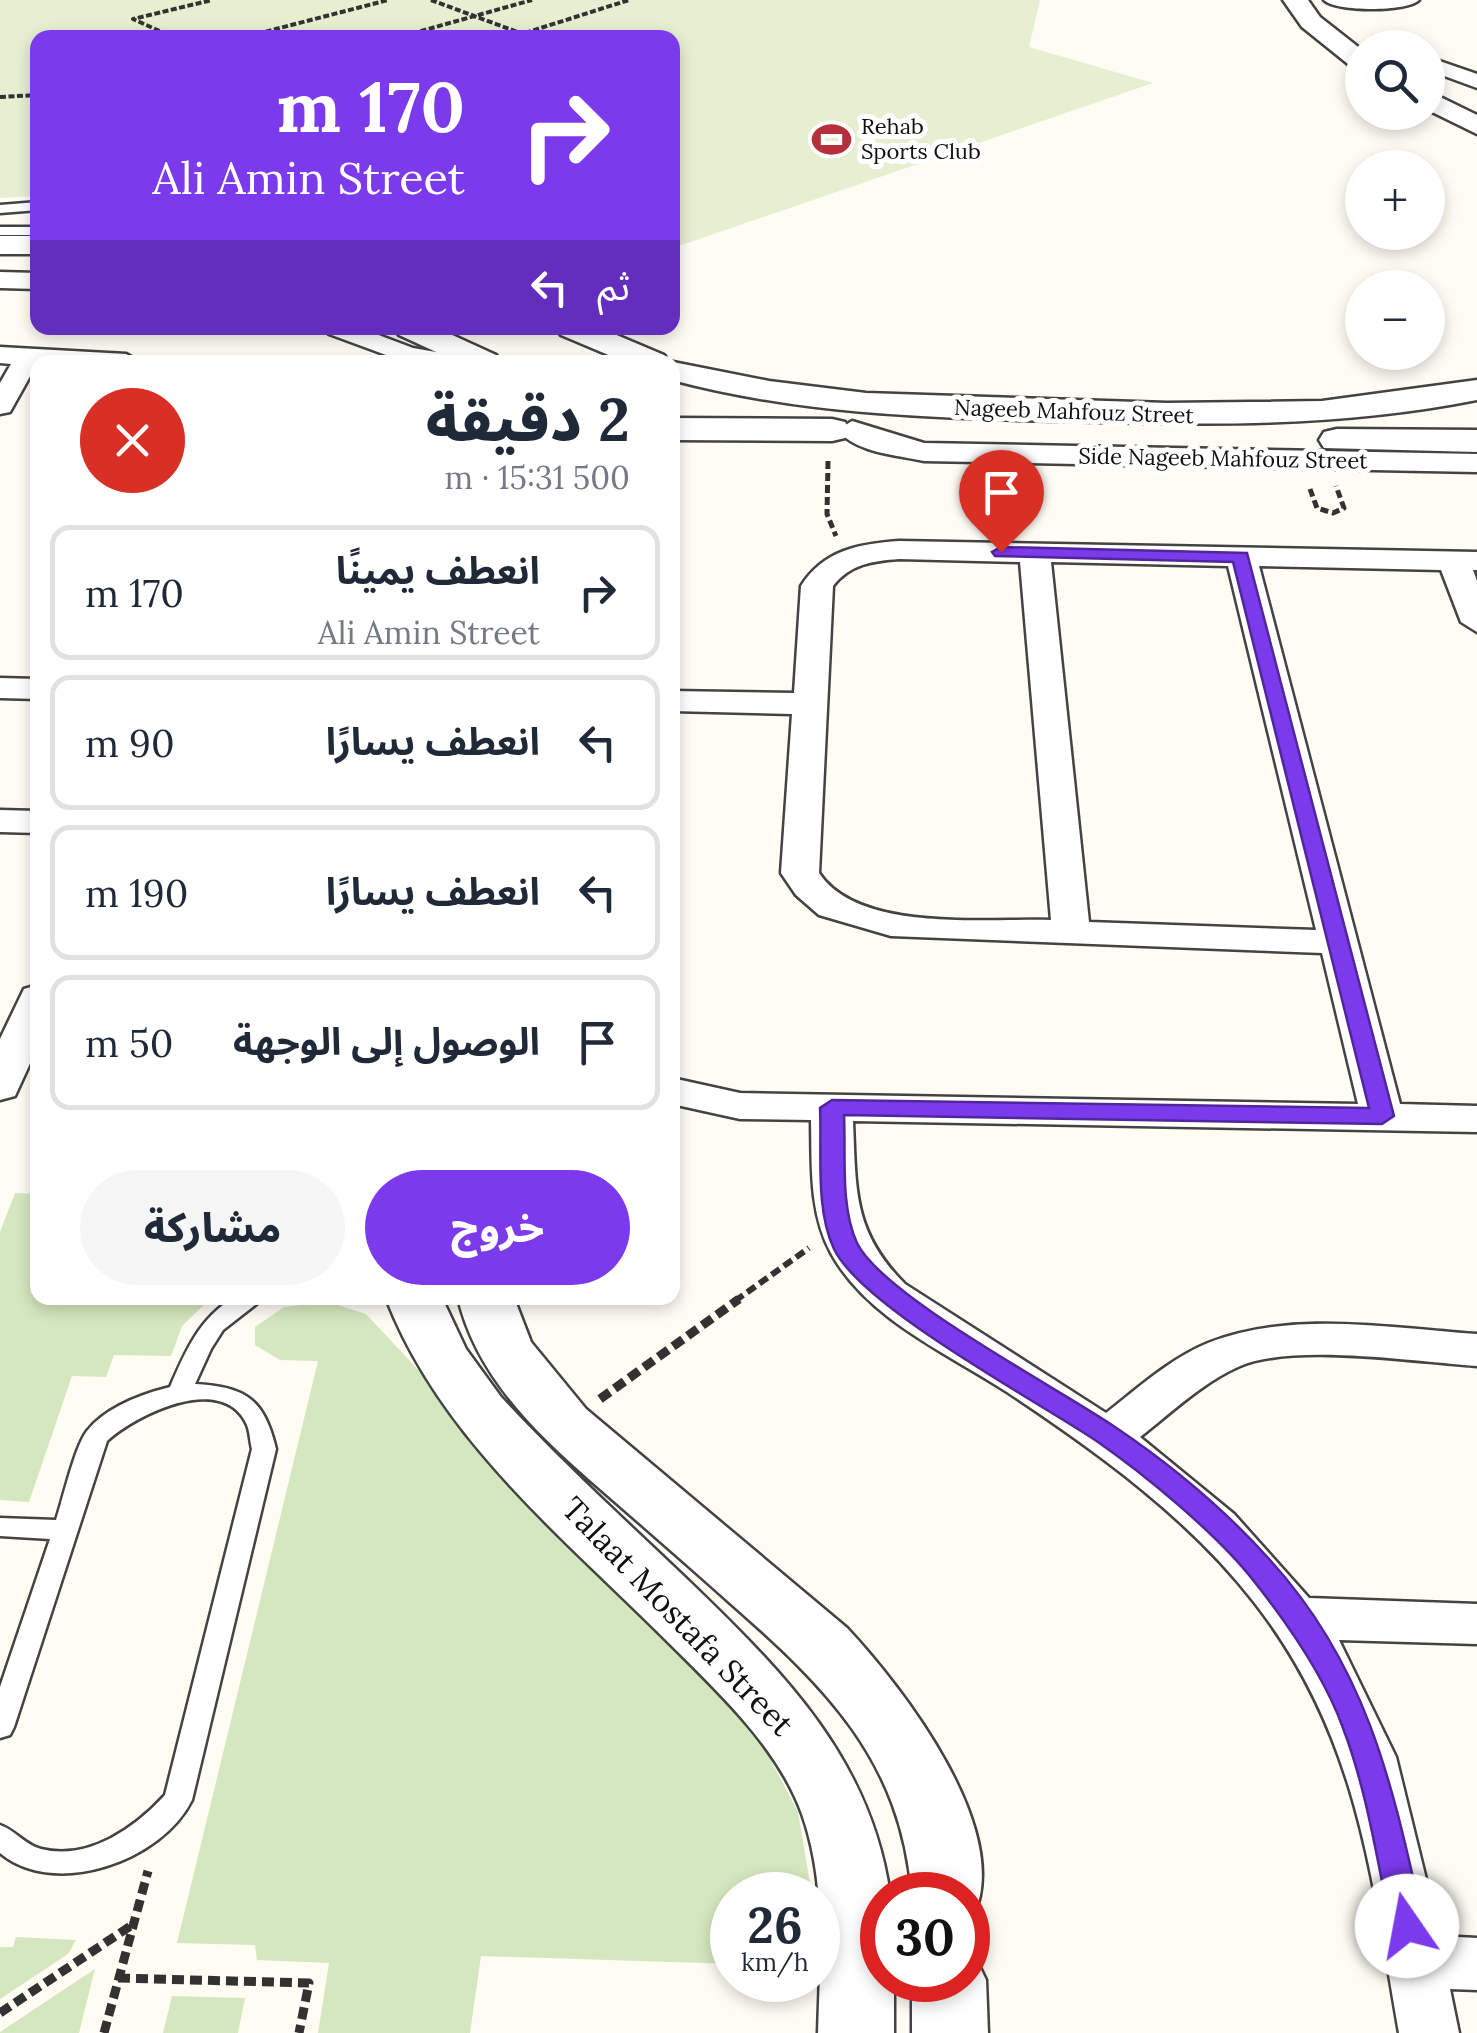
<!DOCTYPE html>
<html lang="ar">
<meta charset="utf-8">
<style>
body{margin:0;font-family:Lora,"Noto Sans Arabic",serif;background:#f6f6f7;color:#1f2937;direction:rtl;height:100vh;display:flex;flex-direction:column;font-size:38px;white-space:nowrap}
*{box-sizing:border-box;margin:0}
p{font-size:32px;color:#747a83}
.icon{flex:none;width:55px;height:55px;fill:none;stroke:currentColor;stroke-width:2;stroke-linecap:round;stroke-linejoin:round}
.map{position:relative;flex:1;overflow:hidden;direction:ltr}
.details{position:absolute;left:30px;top:355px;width:650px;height:950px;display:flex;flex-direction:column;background:#fff;border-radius:20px;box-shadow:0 5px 15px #0003;direction:rtl}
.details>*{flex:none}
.guide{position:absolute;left:30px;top:30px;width:650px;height:305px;border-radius:20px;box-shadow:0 5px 15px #0003;direction:rtl;background:#7c3aed;color:#fff;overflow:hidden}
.buttons{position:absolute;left:1345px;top:30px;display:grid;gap:20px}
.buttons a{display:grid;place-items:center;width:100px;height:100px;border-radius:50%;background:#fff;box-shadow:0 5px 15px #0003;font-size:50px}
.speed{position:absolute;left:710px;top:1872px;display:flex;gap:20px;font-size:50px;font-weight:700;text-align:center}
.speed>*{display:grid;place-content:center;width:130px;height:130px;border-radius:50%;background:#fff;box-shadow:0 5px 15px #0003;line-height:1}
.speed small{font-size:25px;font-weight:400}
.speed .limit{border:15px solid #d22;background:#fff;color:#111}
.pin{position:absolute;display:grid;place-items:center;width:85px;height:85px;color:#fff;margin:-102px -42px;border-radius:50% 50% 50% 0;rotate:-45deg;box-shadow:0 0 10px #0007}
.pin .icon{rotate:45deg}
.me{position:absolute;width:110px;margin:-55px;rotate:348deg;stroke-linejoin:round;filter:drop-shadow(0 0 8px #0008)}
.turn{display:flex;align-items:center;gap:35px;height:210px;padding:0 50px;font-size:45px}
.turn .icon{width:130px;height:130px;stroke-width:2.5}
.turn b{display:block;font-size:70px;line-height:85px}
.then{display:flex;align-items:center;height:95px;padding:0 50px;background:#0003;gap:20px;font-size:38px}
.round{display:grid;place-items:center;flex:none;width:105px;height:105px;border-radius:52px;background:#f6f6f7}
.headline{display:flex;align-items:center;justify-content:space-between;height:170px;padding:0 50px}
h1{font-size:60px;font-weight:800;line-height:75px}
.button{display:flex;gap:20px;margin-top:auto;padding:20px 50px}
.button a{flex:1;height:115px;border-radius:60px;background:#7c3aed;color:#fff;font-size:40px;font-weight:800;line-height:115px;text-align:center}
.button a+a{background:#f6f6f7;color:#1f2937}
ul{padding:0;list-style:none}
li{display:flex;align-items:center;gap:30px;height:135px;margin:0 20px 15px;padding:0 30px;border:5px solid #e0e1e3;border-radius:20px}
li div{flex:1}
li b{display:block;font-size:38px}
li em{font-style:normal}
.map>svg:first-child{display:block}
.green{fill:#d5e7be}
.pitch{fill:#e6efcf}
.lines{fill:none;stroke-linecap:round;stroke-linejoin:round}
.service-casing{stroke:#434343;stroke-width:5}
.minor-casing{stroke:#434343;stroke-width:5}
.tertiary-casing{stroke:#434343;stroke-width:5}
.path-far3{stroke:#323232;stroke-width:4;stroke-dasharray:6 2.5;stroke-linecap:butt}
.path-far2{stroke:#323232;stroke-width:5;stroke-dasharray:8 4;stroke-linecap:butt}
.path-far1{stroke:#323232;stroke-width:6;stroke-dasharray:10 5;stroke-linecap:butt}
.path{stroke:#323232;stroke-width:9;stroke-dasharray:12 6;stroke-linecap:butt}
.service{fill:#fff;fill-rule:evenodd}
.minor{fill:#fff;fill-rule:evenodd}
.tertiary{fill:#fff;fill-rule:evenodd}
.route{fill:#7c3aed;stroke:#51269a;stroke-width:2.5}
.labels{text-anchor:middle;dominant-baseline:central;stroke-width:10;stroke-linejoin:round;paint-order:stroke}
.far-poi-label{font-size:22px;fill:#101010;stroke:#fff;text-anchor:start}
.far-street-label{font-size:22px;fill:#101010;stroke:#fff}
.near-street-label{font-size:32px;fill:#101010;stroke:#fff}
</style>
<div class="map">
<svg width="1477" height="2033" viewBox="0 0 1477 2033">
<rect width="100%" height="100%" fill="#fefcf3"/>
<!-- green -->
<path class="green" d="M15 1193 37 1194 38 1298H211L182 1326 171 1356 114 1355 106 1377 72 1376 29 1502 0 1500V1232Z
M328 1302 366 1314 755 1730 798 1812 812 1895H732V1964L481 1956 470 2033H318L329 1963 257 1960 255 1945 177 1943 318 1361 280 1360 255 1345V1327L284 1307Z
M16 1937 76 1940 68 1954 0 1999V1947H13Z
M95 1969 79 2033H0V2032Z
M172 1996 245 1998 238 2033H163Z"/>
<!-- pitch -->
<path class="pitch" d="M0 0H1040L1029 47 1153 83 673 248 672 38H38L37 196 0 198Z"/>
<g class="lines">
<defs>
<path id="service" d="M38 202V210L0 213V205Z
M0 227H38V235H0Z
M234 1298H264L223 1330 211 1349 195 1384C246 1387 264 1399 276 1449L192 1800C162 1861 55 1899 0 1853V1825C15 1830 25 1845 41 1849 88 1861 135 1828 165 1795L252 1449C250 1442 250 1432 247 1425 223 1371 135 1415 107 1441L14 1727 10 1735 0 1738V1687L50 1539 0 1536V1518L56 1520C63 1499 75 1446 87 1431 106 1407 142 1394 170 1387 185 1352 200 1317 234 1298Z"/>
<path id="minor" d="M1428 57 1477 74V88L1428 70Z
M0 272 38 273V289L0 288Z
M325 328H360L413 348 459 356 463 362H405L329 334Z
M0 347 126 354 140 362H38L10 412 0 414V383L11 364 0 363Z
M852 421 924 443 1477 454V472L924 461C897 455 856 453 838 430Z
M899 541 1477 552V570H1473L1477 581V632L1461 622 1441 570 1259 566 1400 1104 1477 1106V1132L853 1121C856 1191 853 1232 905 1284L1106 1413C1138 1388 1171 1358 1208 1343 1292 1310 1390 1328 1477 1334V1366C1416 1362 1295 1343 1240 1366 1203 1382 1171 1413 1140 1437L1234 1514 1309 1598 1477 1604V1644L1339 1640 1396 1757 1440 1936 1477 1938V1990L1450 1989 1459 2033H1399C1371 1874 1358 1735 1254 1602 1188 1517 1096 1451 1007 1392 947 1353 867 1319 831 1253 809 1212 812 1166 811 1120L740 1119 672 1104V1078L740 1093 1358 1104 1322 953 891 936 819 915 796 895 781 873 792 714 672 711V691L794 693 801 586C824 550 858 544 899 541ZM899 559 1020 562 1051 920C986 918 859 933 819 873L833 586C850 564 873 561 899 559ZM1051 562 1228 566 1316 930 1089 922Z
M0 678 38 679V699L0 698Z
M0 810 38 811V833L0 832Z
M38 985V1046L15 1096 0 1100V1039L24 989Z"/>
<path id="tertiary" d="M1283 0H1308L1320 17 1362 50V70L1353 68 1302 27Z
M1324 0H1419C1408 12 1335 12 1324 0Z
M1428 91 1477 115V134L1428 110Z
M0 236H38V254H0Z
M394 328H437L496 355 501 362H458L399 335Z
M556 328H600L664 355 668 361 769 381 866 393 1167 403 1322 401 1477 380V400C1338 428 1200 425 1059 421 928 418 800 414 672 380V362H625L561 335Z
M672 418 832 419 845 422 850 430 845 438 832 441 672 440Z
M1337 429 1477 430V452L1324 448 1319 440 1324 432Z
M386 1298H442L466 1349 501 1397C561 1462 627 1522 691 1583 785 1674 871 1760 890 1895H882V1980H894V2033H818C820 1960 827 1884 802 1814 778 1748 722 1696 673 1647 568 1541 441 1441 386 1298Z
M458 1298H514L531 1342 586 1409 847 1628C903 1688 1014 1831 973 1917L968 1919V1895H912C901 1759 825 1686 728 1601 682 1560 636 1520 590 1480 533 1430 476 1374 458 1298Z
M968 1954 975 1957 986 1980 988 2033H912V1980H968Z"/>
</defs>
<!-- service casing -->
<use href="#service" class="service-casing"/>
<!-- minor casing -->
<use href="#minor" class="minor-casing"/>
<!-- tertiary casing -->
<use href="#tertiary" class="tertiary-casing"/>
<!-- path-far3 -->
<path class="path-far3" d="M431 0 523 34
M175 38 133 19 212 0
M241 38 388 0
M396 38 532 0
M509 38 629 0
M0 97 38 95"/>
<!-- path-far2 -->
<path class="path-far2" d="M828 461 827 514 836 536
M1310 489 1317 508 1333 513 1344 508 1336 486"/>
<!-- path-far1 -->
<path class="path-far1" d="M735 1301 809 1248"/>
<!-- path -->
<path class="path" d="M600 1399 739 1299
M118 1978 309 1983 299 2033
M0 2013 132 1925
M104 2033 148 1871"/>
<!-- service -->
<use href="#service" class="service"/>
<!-- minor -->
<use href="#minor" class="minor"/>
<!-- tertiary -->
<use href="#tertiary" class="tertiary"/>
</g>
<!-- route -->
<path class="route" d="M1001 547 1247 553 1394 1116 1382 1124 844 1115C846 1154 840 1207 857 1243 883 1296 1058 1388 1115 1427 1170 1464 1226 1511 1270 1560 1369 1669 1393 1788 1424 1926L1419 1936 1407 1940 1396 1936 1391 1926C1377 1860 1367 1791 1343 1728 1324 1675 1288 1624 1253 1580 1217 1534 1143 1473 1095 1440 1035 1400 862 1307 834 1249 815 1209 822 1152 820 1108L832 1100 1369 1108 1233 562 995 556 992 552Z"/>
<!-- icons -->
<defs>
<symbol id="stadium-bare" viewBox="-9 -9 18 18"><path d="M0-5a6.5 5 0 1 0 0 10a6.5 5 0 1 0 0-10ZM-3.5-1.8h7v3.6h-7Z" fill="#b82f3c" stroke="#fff" stroke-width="2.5" paint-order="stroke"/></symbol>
</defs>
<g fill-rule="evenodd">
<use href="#stadium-bare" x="804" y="112" width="55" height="55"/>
</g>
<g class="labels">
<!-- far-poi labels -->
<g class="far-poi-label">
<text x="861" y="126">Rehab<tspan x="861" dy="25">Sports Club</tspan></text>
</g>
<!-- far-street labels -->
<g class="far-street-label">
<text transform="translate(1074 411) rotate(2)">Nageeb Mahfouz Street</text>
<text transform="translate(1223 458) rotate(1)">Side Nageeb Mahfouz Street</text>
</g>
<!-- near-street labels -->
<g class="near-street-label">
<text transform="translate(678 1616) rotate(46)">Talaat Mostafa Street</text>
</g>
</g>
</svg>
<div class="buttons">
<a><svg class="icon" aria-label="search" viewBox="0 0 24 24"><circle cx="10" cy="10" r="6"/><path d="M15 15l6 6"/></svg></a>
<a>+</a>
<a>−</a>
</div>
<div class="speed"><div>26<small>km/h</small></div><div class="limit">30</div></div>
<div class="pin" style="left:1001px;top:552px;background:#d93025"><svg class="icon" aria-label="arrive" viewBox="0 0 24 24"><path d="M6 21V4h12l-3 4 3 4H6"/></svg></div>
<svg class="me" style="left:1407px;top:1926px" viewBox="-20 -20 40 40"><circle r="19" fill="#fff"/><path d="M0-13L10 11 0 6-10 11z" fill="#7c3aed"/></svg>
<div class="guide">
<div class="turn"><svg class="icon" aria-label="right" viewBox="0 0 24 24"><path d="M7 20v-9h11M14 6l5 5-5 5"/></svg><div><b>170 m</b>Ali Amin Street</div></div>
<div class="then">ثم<svg class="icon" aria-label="left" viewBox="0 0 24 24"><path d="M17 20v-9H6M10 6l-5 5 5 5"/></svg></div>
</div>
<section class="details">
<div class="headline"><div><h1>2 دقيقة</h1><p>500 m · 15:31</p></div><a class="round" style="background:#d93025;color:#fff"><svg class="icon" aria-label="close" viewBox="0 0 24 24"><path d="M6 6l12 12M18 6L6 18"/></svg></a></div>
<ul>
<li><svg class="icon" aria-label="right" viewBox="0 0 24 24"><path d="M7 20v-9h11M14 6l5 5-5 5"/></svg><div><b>انعطف يمينًا</b><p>Ali Amin Street</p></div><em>170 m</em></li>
<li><svg class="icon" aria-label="left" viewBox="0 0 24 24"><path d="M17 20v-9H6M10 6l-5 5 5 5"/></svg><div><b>انعطف يسارًا</b></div><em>90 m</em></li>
<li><svg class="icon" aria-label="left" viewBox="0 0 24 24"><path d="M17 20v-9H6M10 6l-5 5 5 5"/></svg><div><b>انعطف يسارًا</b></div><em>190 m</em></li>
<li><svg class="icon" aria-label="arrive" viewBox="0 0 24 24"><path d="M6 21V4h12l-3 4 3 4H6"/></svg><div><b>الوصول إلى الوجهة</b></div><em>50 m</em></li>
</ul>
<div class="button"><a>خروج</a><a>مشاركة</a></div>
</section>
</div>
